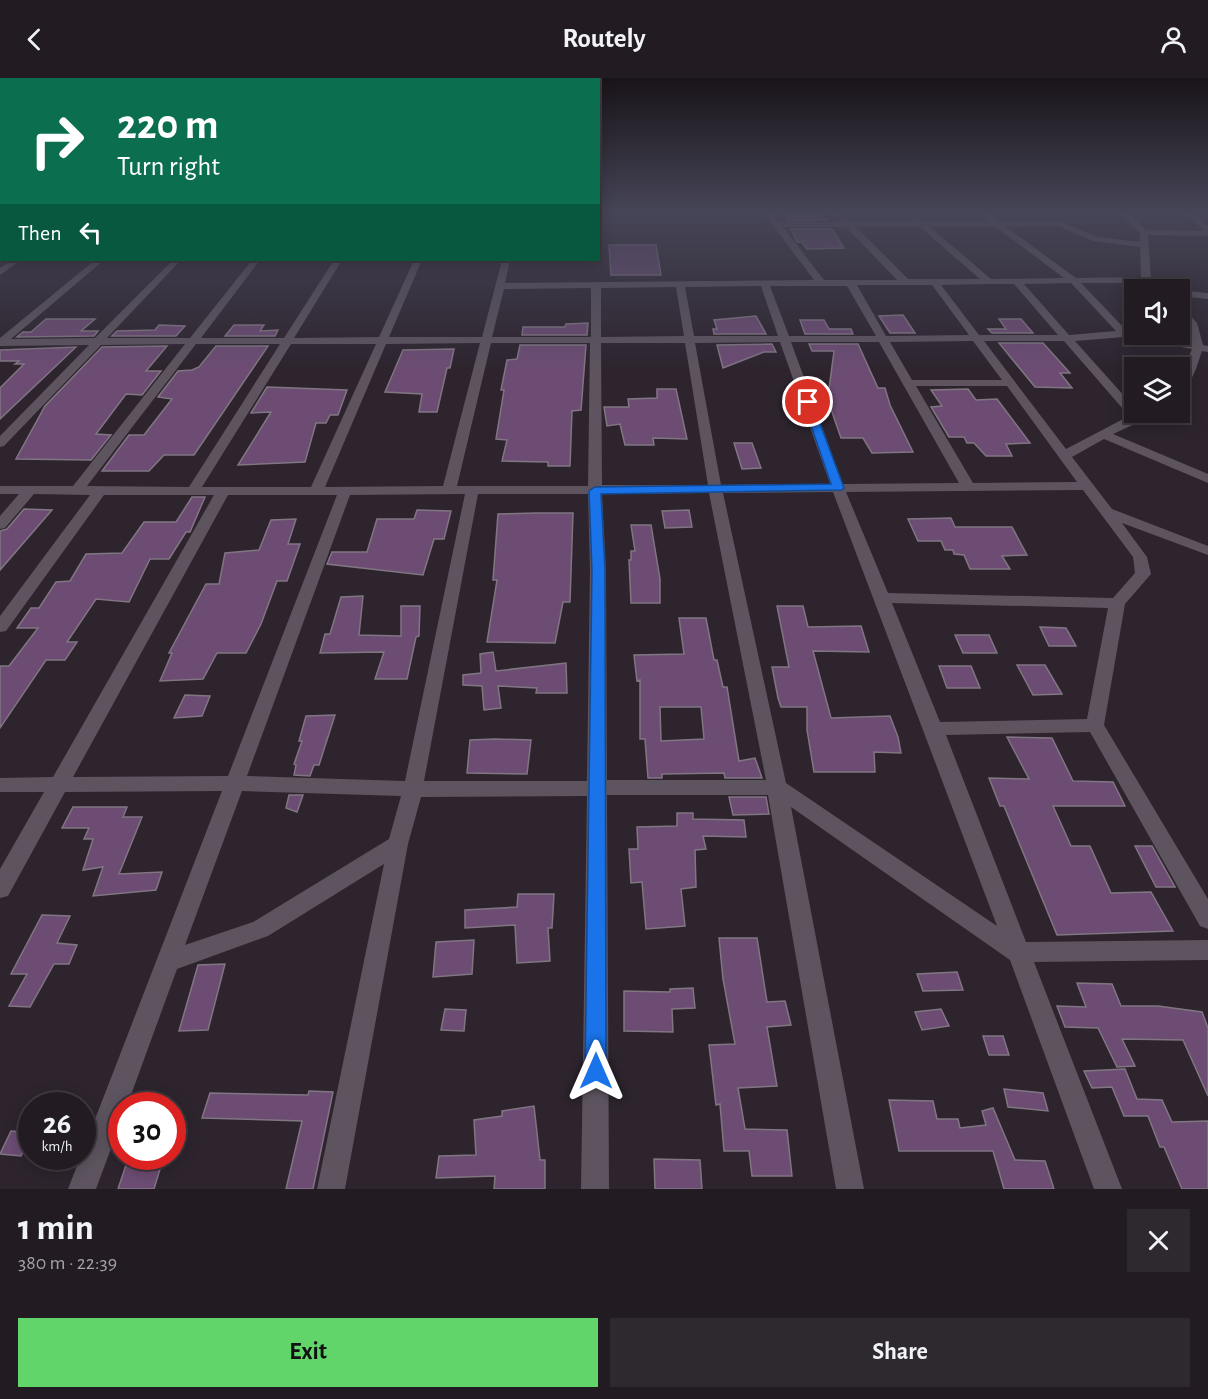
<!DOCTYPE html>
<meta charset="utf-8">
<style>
body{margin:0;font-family:"Alegreya Sans",sans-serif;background:#2e282f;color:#f1f3f6;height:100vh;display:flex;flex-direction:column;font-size:22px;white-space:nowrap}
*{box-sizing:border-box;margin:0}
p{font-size:20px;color:#a2a1a5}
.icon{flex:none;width:33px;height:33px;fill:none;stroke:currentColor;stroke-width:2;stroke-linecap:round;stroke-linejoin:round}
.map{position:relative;height:1111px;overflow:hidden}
.sheet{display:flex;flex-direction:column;background:#221b22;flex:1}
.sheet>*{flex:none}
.guide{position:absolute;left:0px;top:0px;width:600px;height:183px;box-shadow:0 3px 15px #0003,0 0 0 2px #3f3940;background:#0b6e4f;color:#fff;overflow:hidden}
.buttons{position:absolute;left:1124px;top:201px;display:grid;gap:12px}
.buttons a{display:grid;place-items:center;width:66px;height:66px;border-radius:0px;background:#221b22;box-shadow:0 3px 15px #0003,0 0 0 2px #3f3940;font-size:30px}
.speed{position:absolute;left:18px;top:1014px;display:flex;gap:12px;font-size:30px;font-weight:700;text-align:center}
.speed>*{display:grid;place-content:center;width:78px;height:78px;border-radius:50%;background:#221b22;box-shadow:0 3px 15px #0003,0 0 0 2px #3f3940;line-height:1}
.speed small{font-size:15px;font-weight:400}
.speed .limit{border:9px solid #d22;background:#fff;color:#111}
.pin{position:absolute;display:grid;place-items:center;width:51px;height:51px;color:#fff;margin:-26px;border:3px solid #fff;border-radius:50%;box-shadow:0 2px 6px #0007}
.me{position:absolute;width:66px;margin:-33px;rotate:0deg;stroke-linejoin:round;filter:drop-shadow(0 0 4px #0008)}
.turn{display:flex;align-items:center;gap:21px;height:126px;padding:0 18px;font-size:27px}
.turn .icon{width:78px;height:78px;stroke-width:2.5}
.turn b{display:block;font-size:42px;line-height:51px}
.then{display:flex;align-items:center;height:57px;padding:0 18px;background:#0003;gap:12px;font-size:22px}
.round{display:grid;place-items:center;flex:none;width:63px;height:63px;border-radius:0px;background:#2e282f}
.headline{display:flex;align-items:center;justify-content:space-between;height:102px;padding:0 18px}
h1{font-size:36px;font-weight:700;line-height:45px}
.action{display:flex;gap:12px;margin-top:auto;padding:12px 18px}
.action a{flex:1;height:69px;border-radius:0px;background:#61d46a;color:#111;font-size:24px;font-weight:700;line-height:69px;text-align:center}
.action a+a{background:#2e282f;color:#f1f3f6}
header{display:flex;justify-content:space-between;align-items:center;height:78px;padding:0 18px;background:#221b22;font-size:27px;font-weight:700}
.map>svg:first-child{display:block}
.building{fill:#6c4c73;stroke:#807682;stroke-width:1.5;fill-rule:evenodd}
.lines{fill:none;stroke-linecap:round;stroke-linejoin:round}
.minor{fill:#5d545f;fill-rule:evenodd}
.route{fill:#1a73e8;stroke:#114b97;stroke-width:1.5}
</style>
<header><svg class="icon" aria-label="back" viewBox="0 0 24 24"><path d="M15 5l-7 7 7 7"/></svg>Routely<svg class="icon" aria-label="person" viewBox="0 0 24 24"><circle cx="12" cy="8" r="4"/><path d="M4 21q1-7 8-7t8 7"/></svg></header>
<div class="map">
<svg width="1208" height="1111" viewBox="0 0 1208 1111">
<rect width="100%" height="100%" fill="#2d242e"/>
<!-- building -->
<path class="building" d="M785 136H818L826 142 787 143Z
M791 151H832L844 170 807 171 802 164H797Z
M609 167H656L661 197H611Z
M903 237 915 255H890L879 238Z
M756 238 766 256H714L713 251H717L714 242Z
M46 241H95L81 253H98L94 258 17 259 23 254H31Z
M999 241H1021L1033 255H992L988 251H1006Z
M800 242H824L829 251H851L853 256H805Z
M588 245 587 257H522L523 249H565L566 246Z
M159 247 185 248 176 258H112L117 253 155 252Z
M234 247H264L260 253 278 252 275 258H225Z
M999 265H1043L1070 295H1060L1072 310 1035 309Z
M772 266 776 274H764L723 290 717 267Z
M809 266H858L878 310H885L890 327 913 374 872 375 863 360H841L824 311H829L834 273H812Z
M520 267H586L581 332 572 333 570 388H548V384L502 383 507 362 496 361 504 312H501L507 282 517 281Z
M167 268 146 293H161L142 317 126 316 96 356 111 357 91 382 16 381 45 328 102 269Z
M216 268H268L194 377H164L149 393H102L129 357H144L172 321 158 319 178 293 192 292 199 289Z
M76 269 0 341V310L24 286H15L19 283H0V272Z
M454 271 450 290H447L437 334H419L422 316 385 314 403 272Z
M267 309 347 312 338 337H330L326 345H316L305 384 238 387 271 334 251 335Z
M657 311H676L687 361 653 360 654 367H625L620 346 607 348 604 329H629L628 321 657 320Z
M968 311 976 322 997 321 1030 365 1006 366 1012 378H986L974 365H967L964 359H949L931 329 942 328 931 312Z
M734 365H752L761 390 742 391Z
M192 419H205L190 454H186L169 481H150L129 524 96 521 67 564H77L65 582H46L0 650V588H9L38 550H17L31 530H39L56 504 70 503 86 476 122 475 144 444H176Z
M24 431 52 432 0 492V453L7 451Z
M417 432 451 433 444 461H434L423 497 327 486 332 474H367L377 441H414Z
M689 432 692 449 665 450 662 433Z
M536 435H573L570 524H563L555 565 487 564 497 502H493L498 436Z
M951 440 955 449H1012L1027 477 1002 478 1010 491H970L964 477 954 476 953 472H945L941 463H918L908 441Z
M296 441 288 466H300L287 503H277L261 546 246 575H217L203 601 160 603 172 575H169L206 506H219L225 475 259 472 271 442Z
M631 447H651L660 501V525H631L629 482H631V473H635Z
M363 518 359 557 401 558V528H420L419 558 416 559 407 601H375L384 574 320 575 325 556H330L341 519Z
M777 528H803L808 549 861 548 869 574 813 573 831 640 890 638 898 659 901 675 874 674 875 694H814L807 652V629H781L778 620 772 589H789Z
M679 540H706L714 582H717L723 609H727L739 683 755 680 762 700H725L724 695 662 696V700H648L645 661H640V602L637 603 634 577 684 576ZM660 629H701L704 661 661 663Z
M1040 549 1066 550 1076 568H1049Z
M955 557H989L997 575H963Z
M493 574 496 593 566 585 567 615H536L537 610 498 608 501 630 484 632 482 608 463 607V597L481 595 480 576Z
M1017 587H1045L1062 616 1033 617Z
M939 588H971L980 610H947Z
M185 617 210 618 202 638 174 640Z
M335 637 319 687H314L310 698 294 697 296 687 294 686 302 663H299L306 638Z
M1007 659 1052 660 1073 703 1113 704 1125 728H1053L1071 768H1090L1111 815 1151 814 1173 853 1057 857 1004 728H1000L989 700 1029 701Z
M495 661 531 662 527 696 467 695 470 662Z
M289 717H303L297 734 286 730Z
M729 719H766L769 736 733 737Z
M73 729H127L123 739H142L119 796 162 794 156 812 93 818 103 789 83 792 93 761H84L89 750H62Z
M677 735H693V741L744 742 746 759 703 758 706 771 695 772 696 809 681 811 685 848 646 851 642 804 631 805 629 771H638L637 749 677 748Z
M1135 768H1152L1175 809H1156Z
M518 816H554L552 850H548L550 883 517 885 515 847 465 850V832L517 829Z
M42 837 70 838 57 865 77 867 69 886H54L30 929 9 928 27 896H11Z
M719 860H757L767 924 785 923 791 947 767 949 777 1008 738 1010 745 1051 787 1052 792 1098H752L749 1073H724L720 1026 716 1027 709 967 735 966 723 901Z
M474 862 472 896 433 899 436 864Z
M225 886 208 952 179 953 198 887Z
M957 894 963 912 923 913 917 896Z
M1077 905 1112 906 1121 928H1158L1202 934 1208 950V1018L1183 962 1122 961 1135 988 1117 989 1098 950 1065 949 1057 928 1086 929Z
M693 910 695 930 672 931 673 954 624 953V913L670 914V911Z
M445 931 466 932 464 953 441 952Z
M941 931 949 948 922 952 915 934Z
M983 958H1003L1009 977H989Z
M1125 991 1137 1021 1162 1022 1172 1044 1208 1043V1111H1182L1164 1069H1160L1148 1038H1124L1112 1009 1092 1010 1084 993Z
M1004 1011 1043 1015 1048 1033 1008 1029Z
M309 1013 333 1014 313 1111H286L302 1043 202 1040 210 1015 308 1017Z
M889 1022 933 1023 937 1041H958L960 1050 986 1047 982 1033 993 1030 1015 1082 1045 1083 1054 1111H1004L993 1073H899Z
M534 1028 540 1082H545V1111H494L495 1098 436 1100 439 1078 476 1077 474 1042 502 1038V1033Z
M11 1053 32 1055 21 1078 0 1076Z
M129 1078H164L154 1111H118Z
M654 1081 700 1082 702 1111H655Z"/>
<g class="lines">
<!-- minor -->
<path class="minor" d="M763 134H771L779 145 842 144 832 134H841L851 144H915L904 134H913L924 144H989L977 134H987L999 144H1060L1098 159 1140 164V155L1119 134H1128L1146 152 1204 153 1184 134H1193L1208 149V158L1148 157 1151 201 1161 212H1151L1144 205H1081L1127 253 1134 256 1192 265 1187 246 1179 236V227L1182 228 1197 245 1203 267 1208 268V274L1202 273C1197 287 1193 307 1179 312V302L1192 271 1124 259 1075 263 1134 329V334H1151L1141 343 1113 356 1208 396V405L1104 361 1072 379 1112 431 1208 468V477L1122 445 1147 479 1151 496 1125 526 1104 647 1208 821V851L1200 848 1090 654 946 657 1026 864 1208 862V882L1034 884 1122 1111H1094L1010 882 791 729 864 1111H836L768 717H607L609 1111H581L587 718 421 719 408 766 345 1111H317L384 786 268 858 177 891 127 1028H122V1041L96 1111H68L222 713 65 714 8 818 0 820V791L44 714H0V700L53 699 214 417H104L6 553 0 554V538L90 417 34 416 5 450 0 451V438L19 416H0V408H73L185 266 101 267 4 368 0 369V358L89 267 0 268V260L95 182H104L11 261 95 260 173 182H181L107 260H190L252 182H260L201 260H284L334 182H342L294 260 379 259 414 182H422L389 259H482L502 182H510L505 205 814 202ZM1059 148 1093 163 1140 169 1141 199 1076 200 1006 149ZM783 149H846L897 202H824ZM856 149H920L980 201H908ZM930 149H996L1064 200 991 201ZM1071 205 1116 253 1069 257 1024 206ZM986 206H1014L1058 257H979L941 207ZM857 207H932L969 257 886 258ZM761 208 778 258H694L685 209ZM770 208H847L876 258H789ZM676 209 684 258 601 259V210ZM591 210V259H492L504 211ZM973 263 1002 302H912L890 264ZM984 263H1064L1129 338 1066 371ZM780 264 830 406 721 407 695 265ZM791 264H879L959 405 843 406ZM480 265 443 408 325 409 386 266ZM491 265H590L588 408H457ZM601 265H685L708 407H602ZM196 266H280L189 409 87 408ZM291 266H376L311 409H202ZM916 308H1007L1077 404 973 405ZM1083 412 1133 479 1135 495 1113 520 888 515 846 414ZM833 414 997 848 786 705 723 415ZM709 415 766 702H607L606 492 602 416ZM465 416 405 703 247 698 350 417ZM478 416H588L590 492 587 703H424ZM228 417H337L228 698 73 699ZM892 525 1108 530 1087 641 940 644ZM242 713 401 718 389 761 253 844 185 867Z
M0 169H2V175H0Z
M12 182H21L0 197V190Z
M1179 212 1208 215V221L1179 218Z"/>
</g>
<!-- sky -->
<linearGradient id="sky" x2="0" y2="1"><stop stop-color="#191419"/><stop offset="0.46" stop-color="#464557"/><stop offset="1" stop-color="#464557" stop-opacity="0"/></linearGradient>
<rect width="1208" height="290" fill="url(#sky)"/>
<!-- route -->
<path class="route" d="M808 321 812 324 844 410 842 412 601 416 605 492 606 993 603 1000 596 1003 588 1000 585 993 592 492 589 413 595 409 831 406 803 324Z"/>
</svg>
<div class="buttons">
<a><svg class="icon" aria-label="sound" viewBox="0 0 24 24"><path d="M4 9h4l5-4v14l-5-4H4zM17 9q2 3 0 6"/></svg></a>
<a><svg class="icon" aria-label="layers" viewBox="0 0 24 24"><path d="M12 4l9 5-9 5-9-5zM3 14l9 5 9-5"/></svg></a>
</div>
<div class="speed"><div>26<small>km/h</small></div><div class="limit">30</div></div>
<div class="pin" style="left:808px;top:324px;background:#d93025"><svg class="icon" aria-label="arrive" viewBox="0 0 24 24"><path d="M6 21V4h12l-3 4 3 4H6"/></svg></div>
<svg class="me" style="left:596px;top:993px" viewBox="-20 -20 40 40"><path d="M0-17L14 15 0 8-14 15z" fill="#1a73e8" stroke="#fff" stroke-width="4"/></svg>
<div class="guide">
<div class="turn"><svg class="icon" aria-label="right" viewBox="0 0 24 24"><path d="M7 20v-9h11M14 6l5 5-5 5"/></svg><div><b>220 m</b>Turn right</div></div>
<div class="then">Then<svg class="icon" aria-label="left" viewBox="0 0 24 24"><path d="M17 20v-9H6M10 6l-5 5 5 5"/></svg></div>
</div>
</div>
<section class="sheet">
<div class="headline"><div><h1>1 min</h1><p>380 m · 22:39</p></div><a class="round"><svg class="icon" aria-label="close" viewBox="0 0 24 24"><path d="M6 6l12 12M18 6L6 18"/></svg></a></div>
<div class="action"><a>Exit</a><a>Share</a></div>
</section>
